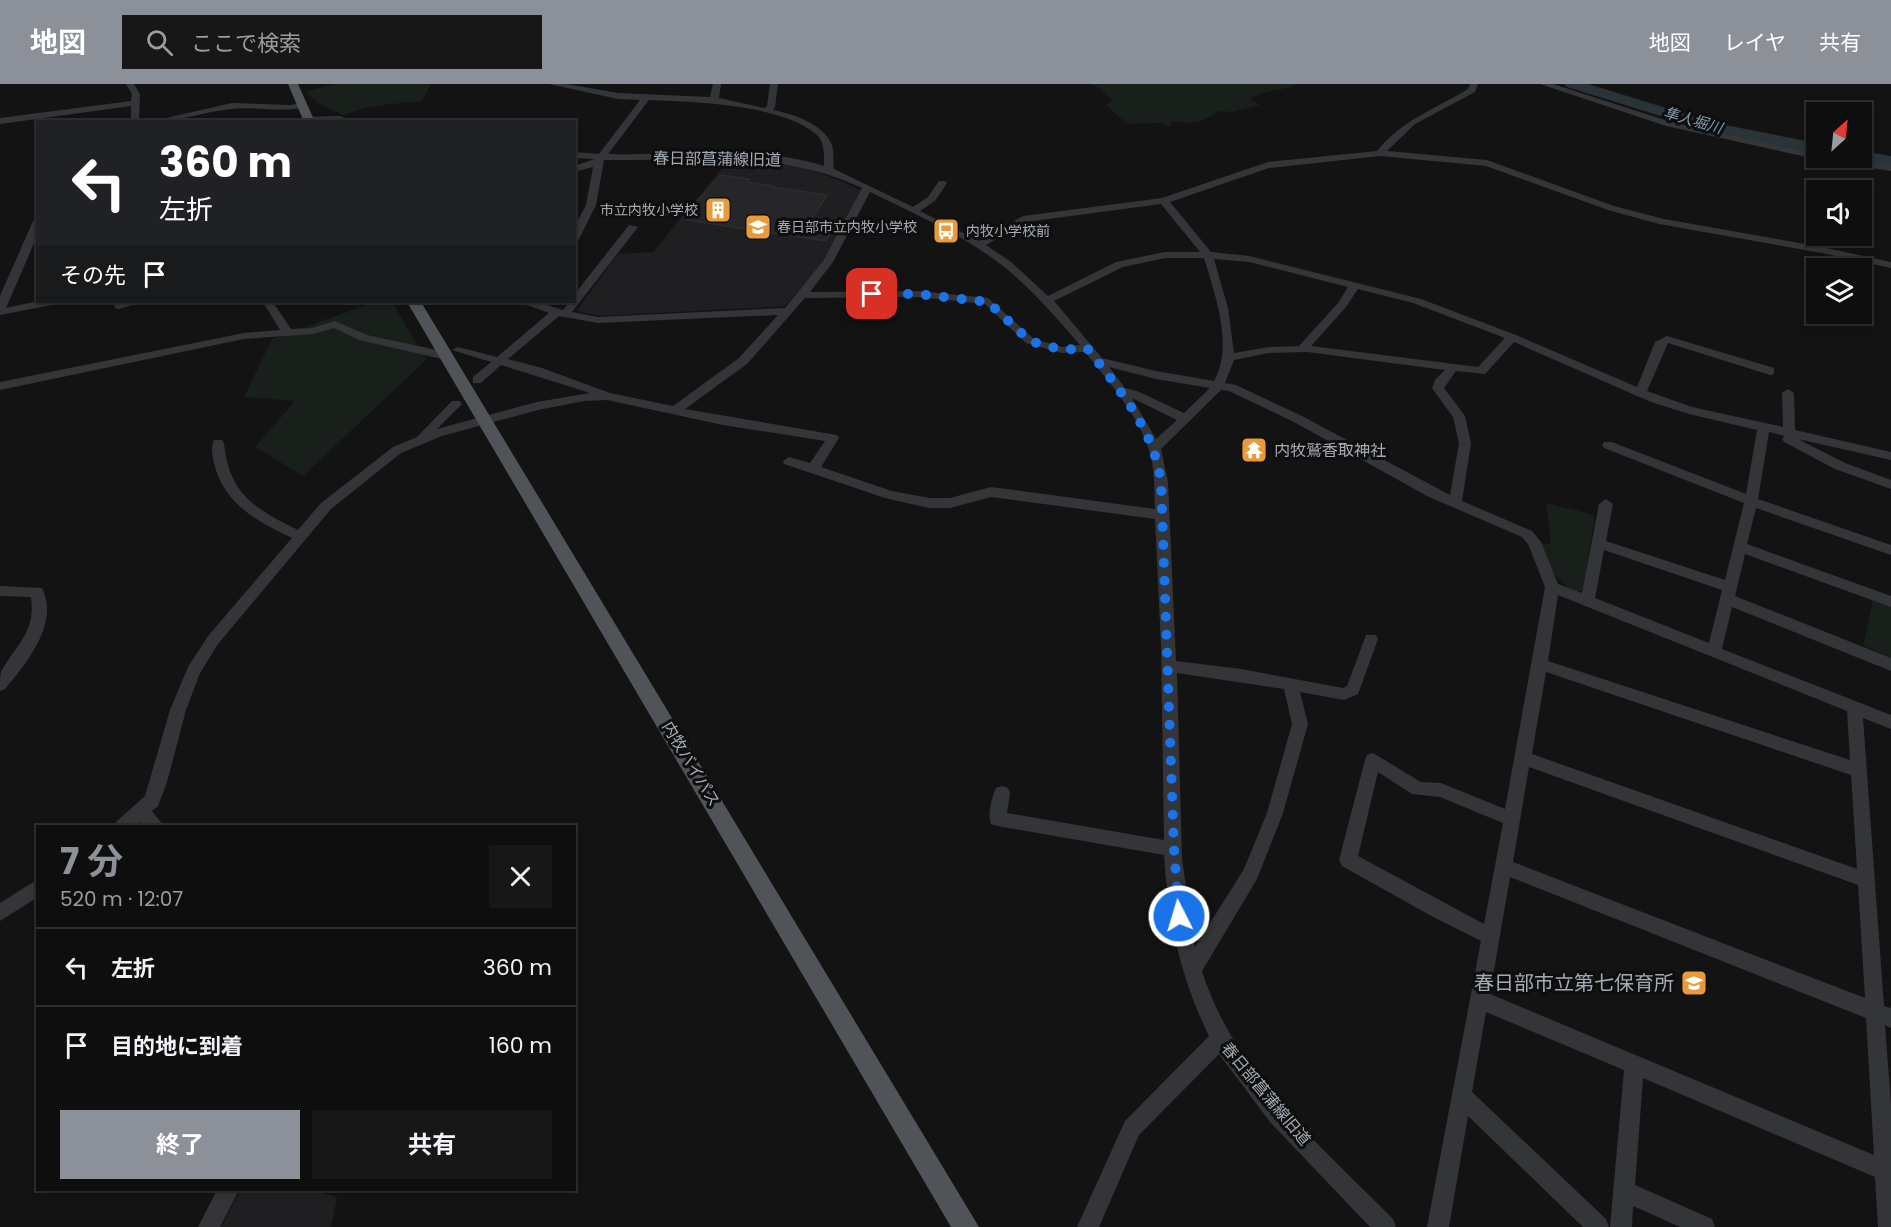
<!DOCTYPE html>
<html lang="ja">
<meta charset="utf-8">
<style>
body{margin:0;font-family:Poppins,"Noto Sans JP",sans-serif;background:#171718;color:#f1f3f6;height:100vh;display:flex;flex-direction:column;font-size:22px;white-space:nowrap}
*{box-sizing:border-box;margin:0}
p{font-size:20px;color:#9b9c9e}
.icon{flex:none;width:33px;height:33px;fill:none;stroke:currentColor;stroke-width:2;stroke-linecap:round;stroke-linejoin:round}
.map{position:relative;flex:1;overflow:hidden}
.sheet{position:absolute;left:36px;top:741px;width:540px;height:366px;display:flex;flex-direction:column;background:#0e0e0f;border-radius:0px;box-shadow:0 3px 9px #0003,0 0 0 2px #2e2e2f}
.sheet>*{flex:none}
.hud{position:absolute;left:36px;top:36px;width:540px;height:183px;border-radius:0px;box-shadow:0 3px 9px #0003,0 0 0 2px #2e2e2f;background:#202124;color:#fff;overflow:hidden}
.needle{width:39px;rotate:27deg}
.buttons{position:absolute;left:1806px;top:18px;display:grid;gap:12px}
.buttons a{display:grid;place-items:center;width:66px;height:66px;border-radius:0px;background:#0e0e0f;box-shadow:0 3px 9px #0003,0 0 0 2px #2e2e2f;font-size:30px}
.pin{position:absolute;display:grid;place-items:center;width:51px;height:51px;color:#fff;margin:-26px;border-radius:12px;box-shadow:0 3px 9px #0006}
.me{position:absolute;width:66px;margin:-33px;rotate:355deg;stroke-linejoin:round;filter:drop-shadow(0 0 4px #0008)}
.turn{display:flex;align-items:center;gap:21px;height:126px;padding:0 24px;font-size:27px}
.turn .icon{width:78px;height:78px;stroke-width:2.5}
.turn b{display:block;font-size:42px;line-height:51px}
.then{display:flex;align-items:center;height:57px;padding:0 24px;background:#0003;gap:12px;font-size:22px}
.round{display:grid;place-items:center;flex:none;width:63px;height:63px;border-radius:0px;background:#171718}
.summary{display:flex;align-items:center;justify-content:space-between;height:102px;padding:0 24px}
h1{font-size:36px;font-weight:700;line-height:45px;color:#8c9099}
.primary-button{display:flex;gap:12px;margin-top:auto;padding:12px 24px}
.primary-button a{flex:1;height:69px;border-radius:0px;background:#8c9099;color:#fff;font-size:24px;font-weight:700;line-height:69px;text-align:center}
.primary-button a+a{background:#171718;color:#f1f3f6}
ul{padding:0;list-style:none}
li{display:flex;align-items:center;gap:18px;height:78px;padding:0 24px;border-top:2px solid #2e2e2f}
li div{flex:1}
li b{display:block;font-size:22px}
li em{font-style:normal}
header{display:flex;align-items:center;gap:36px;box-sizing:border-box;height:84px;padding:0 30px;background:#8c9099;color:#fff}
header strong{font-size:28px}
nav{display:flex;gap:33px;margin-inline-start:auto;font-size:21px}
.search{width:420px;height:54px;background:#171718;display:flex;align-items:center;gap:15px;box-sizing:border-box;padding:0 21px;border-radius:0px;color:#9b9c9e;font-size:22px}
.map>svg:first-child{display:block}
.built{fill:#1f1f21}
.green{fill:#191f1a}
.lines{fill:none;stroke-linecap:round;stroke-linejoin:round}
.river{fill:#2a3337;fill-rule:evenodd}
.building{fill:#262628;stroke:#2d2d30;stroke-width:1.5}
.minor{fill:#343539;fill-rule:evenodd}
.major{fill:#505358;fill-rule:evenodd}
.route{stroke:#1a73e8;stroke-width:10;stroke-dasharray:0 18}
.labels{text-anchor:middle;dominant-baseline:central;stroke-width:6;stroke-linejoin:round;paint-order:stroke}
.far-poi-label{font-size:14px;fill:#a5abb4;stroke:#0e0e0f;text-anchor:start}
.far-water-label{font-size:15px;font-style:italic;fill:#7e9cae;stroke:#0e0e0f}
.street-label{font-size:16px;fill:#a5abb4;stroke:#0e0e0f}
.poi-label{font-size:16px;fill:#a5abb4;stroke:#0e0e0f;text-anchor:start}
.near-poi-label{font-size:20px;fill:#a5abb4;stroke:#0e0e0f;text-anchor:end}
</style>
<header>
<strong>地図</strong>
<div class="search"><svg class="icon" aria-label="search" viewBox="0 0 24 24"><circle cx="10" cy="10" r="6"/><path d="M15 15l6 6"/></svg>ここで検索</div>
<nav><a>地図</a><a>レイヤ</a><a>共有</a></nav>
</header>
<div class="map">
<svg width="1891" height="1143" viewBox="0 0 1891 1143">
<rect width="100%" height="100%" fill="#131314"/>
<!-- built -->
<path class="built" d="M728 77 794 81 831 93 861 106 835 157 818 184 785 222 601 232 576 227 618 170 653 168Z
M240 1106H318V1108L337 1113 331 1143H221Z"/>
<!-- green -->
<path class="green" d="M337 0H431L422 17C397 20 367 20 344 32L315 17 306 7Z
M1089 0H1299C1284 7 1261 6 1250 15L1260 21 1232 28 1219 27 1204 36 1189 39 1171 37 1172 41 1168 42 1162 39 1127 40 1106 21 1113 17 1100 4Z
M374 218H392L426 276 303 392 255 363 295 317 244 313 272 255Z
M1546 419 1595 431 1583 507H1572L1549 486 1541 459 1551 460Z
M1873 516 1891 523V574L1863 561Z"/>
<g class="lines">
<!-- river -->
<path class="river" d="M1564 0H1588L1715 39 1816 59V69L1706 46 1567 3Z
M1862 67 1891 72V82L1856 76 1855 74H1862Z"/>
</g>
<!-- building -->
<path class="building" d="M721 91 749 95 747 98 773 102 772 103 827 111 808 141 833 145 826 157 687 136 696 124H691Z"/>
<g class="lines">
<!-- minor -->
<path class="minor" d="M126 0H134L140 10 139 38H131V22L0 40V34L131 17 132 10Z
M549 0H567L618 9 710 13 713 0H721L719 14 764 24 767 22 770 0H778L775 23 773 26C793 30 824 40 832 61 834 68 833 78 834 85L913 123 928 113 939 97H945L947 99 935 117 920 127 979 157 1023 132 1162 114 1268 78 1377 67C1402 36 1435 25 1468 5L1470 0H1478L1475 8 1415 40 1387 67 1487 76 1614 122 1664 135 1822 163 1891 178V184L1822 169 1659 140 1608 126 1486 82 1380 72 1269 84 1170 118 1211 168 1249 172 1421 215 1516 251 1637 303 1655 258 1667 252 1774 284V290L1770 291 1668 259 1647 307 1692 323 1783 343 1782 309 1788 305 1794 309 1795 346 1891 368V376L1798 355 1845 379 1891 396V405L1835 385 1784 358 1782 355 1785 352 1769 348 1758 415 1891 461V471L1756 424 1747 460 1891 512V523L1745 470 1735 512 1891 574V587L1732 523 1722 565 1891 631V645L1863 634 1884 922 1891 924V944L1885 941 1891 1020V1143H1878L1875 1093 1643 994 1635 1101 1712 1135 1715 1143H1680L1633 1122 1632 1143H1610L1624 986 1486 928 1472 1008 1606 1135 1609 1143H1583L1468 1032 1449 1143H1427L1481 857 1435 834 1342 782 1339 776 1365 676 1367 671 1373 669 1421 698 1441 699 1505 725 1545 503 1528 460 1522 453 1427 412 1294 338 1229 307 1221 306 1161 365 1168 398 1176 577 1241 585 1343 604 1347 602 1366 551H1376L1378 555 1358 610 1344 616 1300 608 1308 640 1283 729 1257 795 1202 887C1234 989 1320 1061 1393 1135L1396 1143H1370L1270 1038 1219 970 1139 1051 1099 1143H1077L1125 1037 1209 952C1181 895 1168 836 1164 771L997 742 991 740C987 731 992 713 996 704L1002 702 1008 704 1010 709 1007 729 1164 756 1161 561 1155 435 991 413 950 424H929L885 414 784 380 783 377 789 373 810 379 825 357 723 341 607 316 584 317 538 326 442 352 401 369 331 425 218 560 200 589 186 626 167 698 158 722 152 727 164 742H145L140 738 135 742H115L117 737 145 712 170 626 188 583 208 552 292 454C258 438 226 421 215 383 213 375 210 364 214 356H222L224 359C229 410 255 425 298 446L321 419 393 363 417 353 452 317H460L462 320 437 345 537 318 590 309 501 281 481 299H473V293L491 278 452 266 458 263 497 273 549 229 524 220 523 218H537L563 226 569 218H574V211L629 141 638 143 572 228 598 233 785 224 823 177 862 104C781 65 692 77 604 76L596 121 579 155 574 158V144L586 121 593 83 574 88V82L595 75 574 74V68L599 70 640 16 618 15ZM649 16C694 18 782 20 817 51 825 59 824 72 824 82 755 60 679 72 608 70ZM870 108C913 129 965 152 1003 182 1032 205 1056 233 1080 261L1062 263 1034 255 988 214 918 207 810 208 833 178ZM1161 120 1200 168H1165L1116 178 1048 212 1011 178 986 161 1026 138ZM1165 174H1204C1215 211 1234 262 1214 297L1156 287 1102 274 1054 217 1123 183ZM1214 175 1249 178 1348 203 1338 219 1299 262 1269 263 1234 269 1228 224ZM1358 205 1413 219 1505 254 1478 283 1311 262 1346 223ZM918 213 985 220 1026 259 1062 269 1085 268C1108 297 1139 331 1150 369 1155 387 1154 407 1155 425L991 403 950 414H929L892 407 821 383 839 354 837 351 685 325 747 280 805 214ZM778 231 739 274 673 322 610 309 542 284 508 275 559 232 598 239ZM1514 258 1651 318 1689 330 1757 346 1746 410 1612 358H1604L1602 361 1604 364 1744 419 1725 496 1606 457 1613 420 1606 415 1599 420 1582 509 1558 500 1541 458 1532 447 1462 417 1471 359 1465 332 1444 304 1456 287 1485 290ZM1307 268 1445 286 1435 296 1432 304 1453 333 1459 359 1450 411 1302 332 1236 301 1225 299 1234 276 1269 269ZM1109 283 1156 295 1210 304 1184 329 1137 307 1125 304ZM1132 314 1177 336 1156 355ZM1604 466 1722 506 1709 559 1595 514ZM1558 511 1847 627 1850 676 1548 577ZM1546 588 1851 691 1857 785 1532 670ZM1177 589 1284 605 1292 640 1267 729 1244 785 1195 863 1182 775ZM1529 683 1858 801 1865 914 1513 778ZM1378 688 1412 710 1440 713 1503 739 1484 840 1358 772ZM1510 793 1866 934 1874 1071 1490 910Z
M1540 0H1553L1671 38 1816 69V74H1820L1816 75 1666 42Z
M303 18 307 21 306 23C281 29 257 22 231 25 203 28 177 38 148 38L232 19 291 21Z
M339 32 359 38 306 36 310 33Z
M1822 74H1842L1891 81V87L1827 77Z
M38 134V150L6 224 38 217 57 218 52 221 0 231V212L33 137Z
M114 218H142L119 225 115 224Z
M263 218H273L291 245 312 244 335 237 367 251 446 268 452 272 446 276 359 256 334 244 313 250 244 255 0 306V298L244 249 280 246Z
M0 502 42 504C60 539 26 580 5 605L0 607C0 601 0 593 1 588 16 560 36 549 31 513L0 512Z
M38 795V813L0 837V819Z
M217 1106H239L220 1143H198Z"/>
<!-- major -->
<path class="major" d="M288 0H298L315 38H304Z
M407 218H421L979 1143H951Z"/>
</g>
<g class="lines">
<!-- route -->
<path class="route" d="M872 210H918L988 218 1030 257 1062 266 1087 264C1119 305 1154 346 1161 398L1174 765 1179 832"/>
</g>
<!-- icons -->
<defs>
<symbol id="building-square" viewBox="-11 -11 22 22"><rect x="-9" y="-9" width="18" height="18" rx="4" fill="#e89b38" stroke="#0e0e0f"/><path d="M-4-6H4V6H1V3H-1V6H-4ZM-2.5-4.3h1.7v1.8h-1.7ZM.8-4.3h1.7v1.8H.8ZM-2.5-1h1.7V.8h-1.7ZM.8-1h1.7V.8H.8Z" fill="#fff"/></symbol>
<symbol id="school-square" viewBox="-11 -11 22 22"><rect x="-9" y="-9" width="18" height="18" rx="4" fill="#e89b38" stroke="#0e0e0f"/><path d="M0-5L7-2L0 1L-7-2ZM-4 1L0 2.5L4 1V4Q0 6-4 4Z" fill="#fff"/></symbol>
<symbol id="bus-square" viewBox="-11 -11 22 22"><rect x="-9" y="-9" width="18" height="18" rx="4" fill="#e89b38" stroke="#0e0e0f"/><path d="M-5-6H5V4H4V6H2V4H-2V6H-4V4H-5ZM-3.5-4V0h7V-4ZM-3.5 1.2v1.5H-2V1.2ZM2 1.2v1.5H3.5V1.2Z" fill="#fff"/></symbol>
<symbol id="temple-square" viewBox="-11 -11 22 22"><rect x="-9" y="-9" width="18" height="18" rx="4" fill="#e89b38" stroke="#0e0e0f"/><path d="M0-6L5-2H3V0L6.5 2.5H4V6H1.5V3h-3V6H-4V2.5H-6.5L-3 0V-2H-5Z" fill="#fff"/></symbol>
</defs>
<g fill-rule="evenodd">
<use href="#building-square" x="703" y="111" width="30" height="30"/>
<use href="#school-square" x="743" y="128" width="30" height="30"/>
<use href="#bus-square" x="931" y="132" width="30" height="30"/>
<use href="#temple-square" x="1239" y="351" width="30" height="30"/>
<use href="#school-square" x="1679" y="884" width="30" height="30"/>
</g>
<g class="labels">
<!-- far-poi labels -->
<g class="far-poi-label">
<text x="698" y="126" text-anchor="end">市立内牧小学校</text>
<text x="777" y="143">春日部市立内牧小学校</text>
<text x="966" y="147">内牧小学校前</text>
</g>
<!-- far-water labels -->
<g class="far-water-label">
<text transform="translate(1693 36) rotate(16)">隼人堀川</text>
</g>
<!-- street labels -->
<g class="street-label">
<text transform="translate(717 75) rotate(1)">春日部菖蒲線旧道</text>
<text transform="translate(691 680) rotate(59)">内牧バイパス</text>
<text transform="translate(1266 1010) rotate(50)">春日部菖蒲線旧道</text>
</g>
<!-- poi labels -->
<g class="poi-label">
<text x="1274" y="366">内牧鷲香取神社</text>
</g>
<!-- near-poi labels -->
<g class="near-poi-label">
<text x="1674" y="899">春日部市立第七保育所</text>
</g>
</g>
</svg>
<div class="buttons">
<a><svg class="needle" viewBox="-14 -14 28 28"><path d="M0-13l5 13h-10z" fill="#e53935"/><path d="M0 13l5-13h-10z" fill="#9b9c9e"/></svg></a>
<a><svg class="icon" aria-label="sound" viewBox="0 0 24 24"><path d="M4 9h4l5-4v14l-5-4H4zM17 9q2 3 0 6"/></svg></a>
<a><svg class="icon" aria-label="layers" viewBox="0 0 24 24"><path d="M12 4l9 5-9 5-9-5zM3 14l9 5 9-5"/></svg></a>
</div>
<div class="pin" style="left:872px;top:210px;background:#d93025"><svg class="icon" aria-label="arrive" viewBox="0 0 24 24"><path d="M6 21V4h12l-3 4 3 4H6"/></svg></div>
<svg class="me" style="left:1179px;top:832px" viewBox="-20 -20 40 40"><circle r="17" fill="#1a73e8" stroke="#fff" stroke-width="3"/><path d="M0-11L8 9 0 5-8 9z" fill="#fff"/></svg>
<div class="hud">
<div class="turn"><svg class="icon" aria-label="left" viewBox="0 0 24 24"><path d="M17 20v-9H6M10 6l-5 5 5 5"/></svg><div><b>360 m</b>左折</div></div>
<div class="then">その先<svg class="icon" aria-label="arrive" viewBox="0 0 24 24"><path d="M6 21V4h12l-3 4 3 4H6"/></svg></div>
</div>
<section class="sheet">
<div class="summary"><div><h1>7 分</h1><p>520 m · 12:07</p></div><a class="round"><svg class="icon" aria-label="close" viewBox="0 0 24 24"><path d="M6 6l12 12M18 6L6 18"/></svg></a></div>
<ul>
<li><svg class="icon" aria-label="left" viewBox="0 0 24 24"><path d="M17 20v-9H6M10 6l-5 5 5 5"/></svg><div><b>左折</b></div><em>360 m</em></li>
<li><svg class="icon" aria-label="arrive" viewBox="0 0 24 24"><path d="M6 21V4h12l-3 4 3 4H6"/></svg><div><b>目的地に到着</b></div><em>160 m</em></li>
</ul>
<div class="primary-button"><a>終了</a><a>共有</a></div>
</section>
</div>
